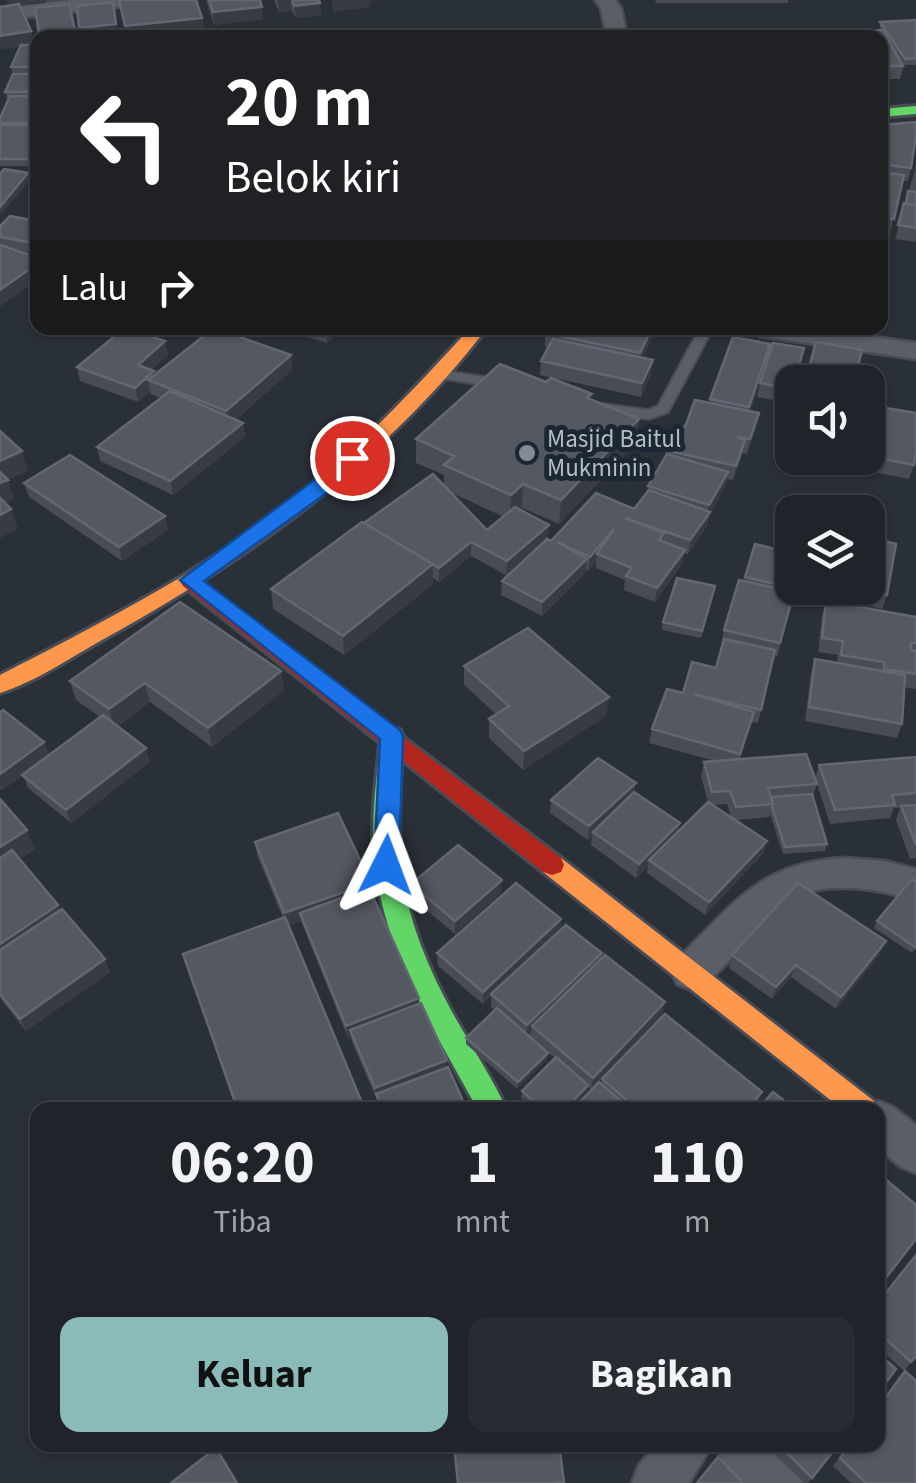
<!DOCTYPE html>
<html lang="id">
<style>
body{margin:0;font-family:"Source Sans 3",sans-serif;background:#282c32;color:#f1f3f6;height:100vh;display:flex;flex-direction:column;font-size:38px;white-space:nowrap}
*{box-sizing:border-box;margin:0}
p{font-size:32px;color:#a2a4a8}
.icon{flex:none;width:55px;height:55px;fill:none;stroke:currentColor;stroke-width:2;stroke-linecap:round;stroke-linejoin:round}
.map{position:relative;flex:1;overflow:hidden}
.panel{position:absolute;left:30px;top:1102px;width:855px;height:350px;display:flex;flex-direction:column;background:#20242a;border-radius:20px;box-shadow:0 2px 8px #0004,0 0 0 2px #3d4147}
.panel>*{flex:none}
.hud{position:absolute;left:30px;top:30px;width:858px;height:305px;border-radius:20px;box-shadow:0 2px 8px #0004,0 0 0 2px #3d4147;background:#202124;color:#fff;overflow:hidden}
.controls{position:absolute;left:775px;top:365px;display:grid;gap:20px}
.controls a{display:grid;place-items:center;width:110px;height:110px;border-radius:20px;background:#20242a;box-shadow:0 2px 8px #0004,0 0 0 2px #3d4147;font-size:50px}
.pin{position:absolute;display:grid;place-items:center;width:85px;height:85px;color:#fff;margin:-42px;border:5px solid #fff;border-radius:50%;box-shadow:0 2px 10px #0007}
.me{position:absolute;width:110px;margin:-55px;rotate:3deg;stroke-linejoin:round;filter:drop-shadow(0 0 8px #0008)}
.turn{display:flex;align-items:center;gap:35px;height:210px;padding:0 30px;font-size:45px}
.turn .icon{width:130px;height:130px;stroke-width:2.5}
.turn b{display:block;font-size:70px;line-height:85px}
.then{display:flex;align-items:center;height:95px;padding:0 30px;background:#0003;gap:20px;font-size:38px}
.eta{display:flex;justify-content:space-evenly;align-items:center;height:170px;text-align:center}
.eta b{font-size:60px;font-weight:700;line-height:70px}
.cta{display:flex;gap:20px;margin-top:auto;padding:20px 30px}
.cta a{flex:1;height:115px;border-radius:20px;background:#8bbbb9;color:#111;font-size:40px;font-weight:700;line-height:115px;text-align:center}
.cta a+a{background:#282c32;color:#f1f3f6}
.map>svg:first-child{display:block}
.lines{fill:none;stroke-linecap:round;stroke-linejoin:round}
.lane-casing{stroke:#484c55;stroke-width:4}
.street-casing{stroke:#484c55;stroke-width:5}
.fast-casing{stroke:#484c55;stroke-width:6}
.slow-casing{stroke:#484c55;stroke-width:6}
.jam-casing{stroke:#484c55;stroke-width:6}
.lane{fill:#5a5e66;fill-rule:evenodd}
.street{fill:#5a5e66;fill-rule:evenodd}
.fast{fill:#63d668;fill-rule:evenodd}
.slow{fill:#ff974d;fill-rule:evenodd}
.jam{fill:#b3261e;fill-rule:evenodd}
.wall{fill:#474c55;fill-rule:evenodd}
.shaded-wall{fill:#373c44}
.building{fill:#535861;stroke:#626872;stroke-width:2.5}
.route{fill:#1a73e8;stroke:#114b97;stroke-width:2.5}
.poi-dot{fill:#848b96;stroke:#1d2633;stroke-width:4}
.labels{text-anchor:middle;dominant-baseline:central;stroke-width:10;stroke-linejoin:round;paint-order:stroke}
.poi-label{font-size:25px;fill:#b4bcc9;stroke:#1d2633;text-anchor:start}
</style>
<div class="map">
<svg width="916" height="1483" viewBox="0 0 916 1483">
<rect width="100%" height="100%" fill="#2a3038"/>
<g class="lines">
<defs>
<path id="lane" d="M700 328H713L668 412 649 419 598 411V405L603 404 648 410 658 406Z
M438 370 504 380 511 384 504 388 433 377V371Z"/>
<path id="street" d="M73 0H134L124 6 0 20V8Z
M595 0H615L621 8 627 38H607L601 8Z
M747 328H810L916 343V359L760 336Z
M844 858 884 861 916 869V901C882 889 837 882 801 894 766 906 716 989 691 989 690 989 678 985 677 984L671 972 677 960C732 905 760 862 844 858Z
M878 1101 893 1107 916 1125V1173L901 1167 878 1148V1110H861Z
M655 1445H712L689 1483H632L639 1465Z
M716 1445H776L796 1465 803 1483H743L723 1463Z"/>
<path id="fast" d="M916 106V114L880 117V109Z
M392 727 400 730 403 736C395 851 395 905 451 1010 469 1043 491 1075 507 1110H478C434 1030 380 946 374 852 371 814 377 775 381 736L384 730Z"/>
<path id="slow" d="M470 328H487C385 461 248 560 102 640 70 658 35 682 0 693V675C97 625 196 575 283 508 352 455 412 392 470 328Z
M552 855 561 858 874 1101 878 1110V1111L843 1110 543 872 540 865 543 858Z"/>
<path id="jam" d="M190 574 561 858 564 865 561 872 552 875 543 872 183 586 180 581Z"/>
</defs>
<!-- lane casing -->
<use href="#lane" class="lane-casing"/>
<!-- street casing -->
<use href="#street" class="street-casing"/>
<!-- fast casing -->
<use href="#fast" class="fast-casing"/>
<!-- slow casing -->
<use href="#slow" class="slow-casing"/>
<!-- jam casing -->
<use href="#jam" class="jam-casing"/>
<!-- lane -->
<use href="#lane" class="lane"/>
<!-- street -->
<use href="#street" class="street"/>
<!-- fast -->
<use href="#fast" class="fast"/>
<!-- slow -->
<use href="#slow" class="slow"/>
<!-- jam -->
<use href="#jam" class="jam"/>
</g>
<!-- wall -->
<path class="wall" d="M7 0H45L46 3 20 6 31 31 34 44 38 45V156L32 166H0V118L8 99H7L5 92 13 75 11 67 21 46 0 49V7L9 6Z
M206 0H260L263 19 214 25Z
M274 0H319L321 15 296 18 292 11 279 13Z
M655 0H788V3H656Z
M916 20V65H904L900 79H880V38H821L861 37 862 31 880 30V22Z
M880 125 911 168 908 181H903L890 233 883 232 880 244Z
M916 166V242L895 239Z
M38 221V257L31 256 38 258V279L0 306V226Z
M109 328H147L141 333 165 341 168 355 151 370 155 375 291 355 292 370 235 420 243 423 245 437 173 495 100 461 97 447 161 398 151 394 150 391 138 402 80 381 77 367 121 331Z
M279 328H342L327 343Z
M549 328H657L642 358 651 374 641 397 540 375 541 361 548 348 545 347V333Z
M820 328H853L851 334 820 329Z
M770 344 768 358 750 411 756 427 747 454 743 453 733 480 727 479 725 486 710 514 707 526 688 554 684 553 682 564 655 602 624 590 625 580 596 568V562L588 571 586 570 585 573 542 616 501 595 502 581 506 575 471 556 439 582 433 578V584L344 655 273 609 271 589 364 523 444 486V475L416 463V439L591 400 639 419 636 443 559 524 522 508 520 510 551 541 634 509 647 493 648 486 664 459 666 450 685 427 709 403 710 399ZM450 492 478 505 504 517 487 530Z
M804 348 795 382H792V392L789 403 757 397 760 383Z
M868 405 914 465 909 479 844 466 846 458H868Z
M792 420V453L784 451Z
M816 458H837L836 461Z
M24 483 165 516 168 530 122 561 29 497Z
M755 544 793 588 792 591 794 592 777 657 774 656 758 723 751 722 740 759 817 784 813 797 827 844 825 851 783 854 770 814 769 817 736 820 767 841 763 854 705 915 647 873 648 866 636 878 591 845 592 835 588 840 550 813 551 800 636 783 634 792 680 823 678 832 708 802 701 776 704 762 715 761 649 743 652 729 683 693 716 668 723 645 721 644 724 630 744 581ZM727 804 731 817 713 805Z
M715 586 701 638 662 630 663 622Z
M802 588H868L887 595 882 609 801 590Z
M826 601 916 617V689L904 687 902 724 897 738 805 721 811 673 815 659 837 663 838 655 818 652 822 616Z
M464 666 609 697 606 716 523 770 489 738V719L496 714 464 685Z
M281 671 284 690 212 747 150 702 118 726 150 762 71 823 28 788 23 775 2 790 0 789V712L44 742 49 755 100 717 76 700 70 681Z
M916 757V858L910 859 896 820 900 808H894L890 818 830 824 815 778 819 765Z
M0 799 35 849 19 859 110 972 26 1031 0 998Z
M255 842 372 895 467 1110H379L377 1100 352 1042 351 1037 348 1038 301 921 289 925 365 1110H236L183 954 283 918 257 855Z
M916 882V948L912 953 874 928 877 921Z
M411 884 501 893 455 934 412 898Z
M561 919 560 930 665 1002 662 1015 591 1089 588 1087 587 1091 569 1110H535L521 1098 522 1091 555 1058 548 1053 547 1059 517 1089 466 1044V1038L495 1010 491 1007V996L483 1004 438 966 437 953Z
M880 954 836 1009 791 977 772 999 729 968 732 955Z
M602 1079 762 1092 758 1103 752 1110H572L601 1084Z
M878 1303 916 1356 904 1371 878 1347Z
M765 1445H838L808 1483H804Z
M849 1445 916 1483H851L833 1466Z"/>
<!-- shaded-wall -->
<path class="shaded-wall" d="M7 0H45L46 3 9 7Z
M278 0H291L292 11 279 13Z
M332 0H374L370 1V7L333 12Z
M320 3 321 15 296 18 294 6Z
M262 7 263 19 214 25 213 12Z
M202 18 204 30 127 38 125 26Z
M116 24 119 37 81 38 79 28Z
M75 30 76 38H40L39 34Z
M31 31 34 44 0 49V36Z
M38 145V156L32 166 31 159Z
M28 173 30 180 0 216V207Z
M38 263V279L0 306V290Z
M137 328H147L137 336 135 329Z
M334 328H340V330L327 343 326 335Z
M652 328H657L638 367 640 353Z
M165 341 168 355 141 380 138 365Z
M770 344 768 358 747 421 749 407Z
M291 355 292 370 228 425 226 411Z
M653 360 651 374 641 397 642 383Z
M154 371 156 383 148 380 150 391 138 402 135 388Z
M759 413 756 427 747 454 750 439Z
M639 419 636 443 559 524 561 500Z
M243 423 245 437 173 495 170 481Z
M745 440 742 455 733 480 736 466Z
M22 451 28 471 8 480 14 499 0 506V461Z
M728 472 725 486 710 514 707 526 688 554 690 540 707 516 709 505Z
M523 484 522 508 510 519 511 495Z
M11 509 18 529 0 538V515Z
M165 516 168 530 122 561 119 547Z
M549 525 548 540 506 575 507 561Z
M614 529 597 554 596 562 588 571 590 557Z
M471 542V556L439 582V568Z
M685 550 682 564 655 602 657 588Z
M587 559 585 573 542 616V602Z
M433 564V584L344 655 343 636Z
M281 671 284 690 212 747 208 728Z
M145 683 150 702 115 729 109 709Z
M609 697 606 716 523 770 524 751Z
M44 742 49 756 2 790 0 786V774Z
M146 748 150 762 71 823 66 810Z
M636 783 634 796 593 832 592 835 588 840 589 826Z
M680 823 677 836 649 860 648 866 636 878 639 864Z
M27 830 35 849 0 871V847Z
M767 841 763 854 705 915 709 902Z
M502 880 501 893 455 934V921Z
M371 883 372 896 300 913 301 921 286 926 284 913Z
M58 905 64 918 0 961V944Z
M561 919 560 932 483 1004V992Z
M886 941 880 954 836 1009 841 997Z
M602 953 601 965 532 1026 531 1033 526 1037 527 1025Z
M105 959 110 972 26 1031 20 1019Z
M796 965 791 977 772 999 776 987Z
M419 998 420 1011 350 1030 351 1037 348 1038 346 1026Z
M665 1002 662 1015 591 1089 593 1078Z
M548 1053 547 1059 517 1089 518 1082Z
M447 1060V1072L376 1094V1100L375 1088Z
M588 1085 587 1091 569 1110H564Z
M762 1092 758 1103 752 1110H746Z"/>
<!-- building -->
<path class="building" d="M119 0H196L202 18 125 26Z
M209 0H260L262 7 213 12Z
M292 0H319L320 3 294 6Z
M113 2 116 24 79 28 77 6Z
M19 4 31 31 0 36V7Z
M69 4 75 30 39 34 35 8Z
M916 20V58L905 59 880 22Z
M883 30 903 66H882L880 63V38H866L862 31Z
M664 35H686L687 38H665Z
M21 45H38V67H11Z
M13 74H38V92H5Z
M10 96H38V123H0V118Z
M916 122V135L911 168 880 164V125Z
M0 125H38V145L31 159H0Z
M4 169 28 173 0 207V174Z
M880 172 904 175 894 219 880 217Z
M908 191 916 192V205L906 204Z
M904 203 916 205V228L898 225Z
M10 216 38 221V244L0 237V226Z
M880 221 886 222 880 242Z
M0 245 38 258V263L0 290Z
M125 328 165 341 138 365 154 371 135 388 77 367Z
M214 328 291 355 226 411 148 380Z
M301 328H334L326 335Z
M549 328H652L640 353 545 333Z
M733 337 770 344 749 407 710 399Z
M553 339 653 360 642 383 541 361Z
M816 342 862 350 854 382H805Z
M773 343 804 348 794 382H792V389L760 383Z
M500 364 546 382 551 378 592 394 587 398 639 419 561 500 523 484 511 495 444 465 454 456 416 439Z
M170 391 243 423 170 481 97 447Z
M695 400 759 413 750 439 737 437 745 440 736 466 666 450 677 425 685 427Z
M868 405 916 413V450L914 465 868 456Z
M792 420V445L786 444Z
M0 431 22 451 0 461Z
M667 454 728 472 709 505 648 486Z
M70 455 165 516 119 547 24 483Z
M0 472 8 480 0 483Z
M433 474 487 530 515 507 549 525 507 561 471 542 439 568 364 523Z
M649 490 710 512 690 540 625 518 664 533 659 540 685 550 657 588 626 576 632 568 597 554 614 529 590 557 557 542 587 559 542 602 502 581 547 539 551 541 596 493 634 509Z
M0 498 11 509 0 515Z
M362 522 433 564 343 636 271 589Z
M868 537 896 544 887 595 855 588H868Z
M755 544 792 553 793 588 745 577Z
M677 578 715 586 702 631 663 622Z
M739 580 794 592 780 643 724 630Z
M826 601 916 617V643H911V650L916 651V674L884 669V662L841 655 843 641 822 638Z
M180 602 281 671 208 728 145 683 109 709 70 681Z
M528 628 609 697 524 751 489 719 509 706 464 666Z
M724 639 775 650 761 710 693 694 754 712 740 754 652 729 667 689 683 693 692 662 716 668Z
M815 659 905 675 902 724 809 707Z
M3 710 44 742 0 774V712Z
M103 715 146 748 66 810 22 775Z
M806 754 817 784 768 788 773 804 736 807 730 791 712 792 704 762Z
M916 757V793L892 795 895 805 835 810 819 765Z
M598 758 636 783 589 826 551 800Z
M634 792 680 823 639 864 593 832Z
M812 794 827 844 785 847 772 807 773 804 771 797Z
M0 799 27 830 0 847Z
M708 802 767 841 709 902 649 860Z
M916 805V845L901 806Z
M338 813 371 883 284 913 255 842Z
M458 845 502 880 455 921 411 884Z
M12 850 58 905 0 944V858Z
M912 879 916 882V945L915 947 877 921Z
M516 883 561 919 483 992 437 953Z
M798 883 886 941 841 997 796 965 776 987 732 955Z
M369 888 419 998 346 1026 300 913Z
M62 909 105 959 20 1019 0 994V950Z
M285 917 365 1110H238L183 954Z
M566 925 602 953 527 1025 491 994Z
M605 955 665 1002 593 1078 532 1026Z
M421 1003 447 1060 375 1088 350 1030Z
M497 1008 548 1053 518 1082 466 1038Z
M665 1014 762 1092 746 1110H638L602 1079Z
M556 1057 588 1085 564 1110H543L522 1091Z
M448 1067 467 1110H383L376 1094Z
M599 1082 632 1110H572Z
M773 1092 796 1110H757Z
M878 1173 916 1205V1239L878 1288Z
M916 1255V1356L911 1362 878 1332V1303Z
M878 1353 896 1369 878 1393Z
M905 1371 916 1381V1483H866L840 1458 850 1445H878V1408Z
M454 1445H559L564 1482 551 1483H458Z
M779 1445H838L812 1478Z
M216 1448 237 1483H171Z
M718 1457 743 1483H697Z"/>
<!-- route -->
<path class="route" d="M352 452 362 458 331 490 204 581 400 730 403 736 399 865 395 872H378L374 865 380 739 180 580Z"/>
<!-- markers -->
<circle class="poi-dot" cx="527" cy="453" r="10"/>
<g class="labels">
<!-- poi labels -->
<g class="poi-label">
<text x="547" y="439">Masjid Baitul<tspan x="547" dy="29">Mukminin</tspan></text>
</g>
</g>
</svg>
<div class="controls">
<a><svg class="icon" aria-label="sound" viewBox="0 0 24 24"><path d="M4 9h4l5-4v14l-5-4H4zM17 9q2 3 0 6"/></svg></a>
<a><svg class="icon" aria-label="layers" viewBox="0 0 24 24"><path d="M12 4l9 5-9 5-9-5zM3 14l9 5 9-5"/></svg></a>
</div>
<div class="pin" style="left:352px;top:458px;background:#d93025"><svg class="icon" aria-label="arrive" viewBox="0 0 24 24"><path d="M6 21V4h12l-3 4 3 4H6"/></svg></div>
<svg class="me" style="left:386px;top:865px" viewBox="-20 -20 40 40"><path d="M0-17L14 15 0 8-14 15z" fill="#1a73e8" stroke="#fff" stroke-width="4"/></svg>
<div class="hud">
<div class="turn"><svg class="icon" aria-label="left" viewBox="0 0 24 24"><path d="M17 20v-9H6M10 6l-5 5 5 5"/></svg><div><b>20 m</b>Belok kiri</div></div>
<div class="then">Lalu<svg class="icon" aria-label="right" viewBox="0 0 24 24"><path d="M7 20v-9h11M14 6l5 5-5 5"/></svg></div>
</div>
<section class="panel">
<div class="eta">
<div><b>06:20</b><p>Tiba</p></div>
<div><b>1</b><p>mnt</p></div>
<div><b>110</b><p>m</p></div>
</div>
<div class="cta"><a>Keluar</a><a>Bagikan</a></div>
</section>
</div>
